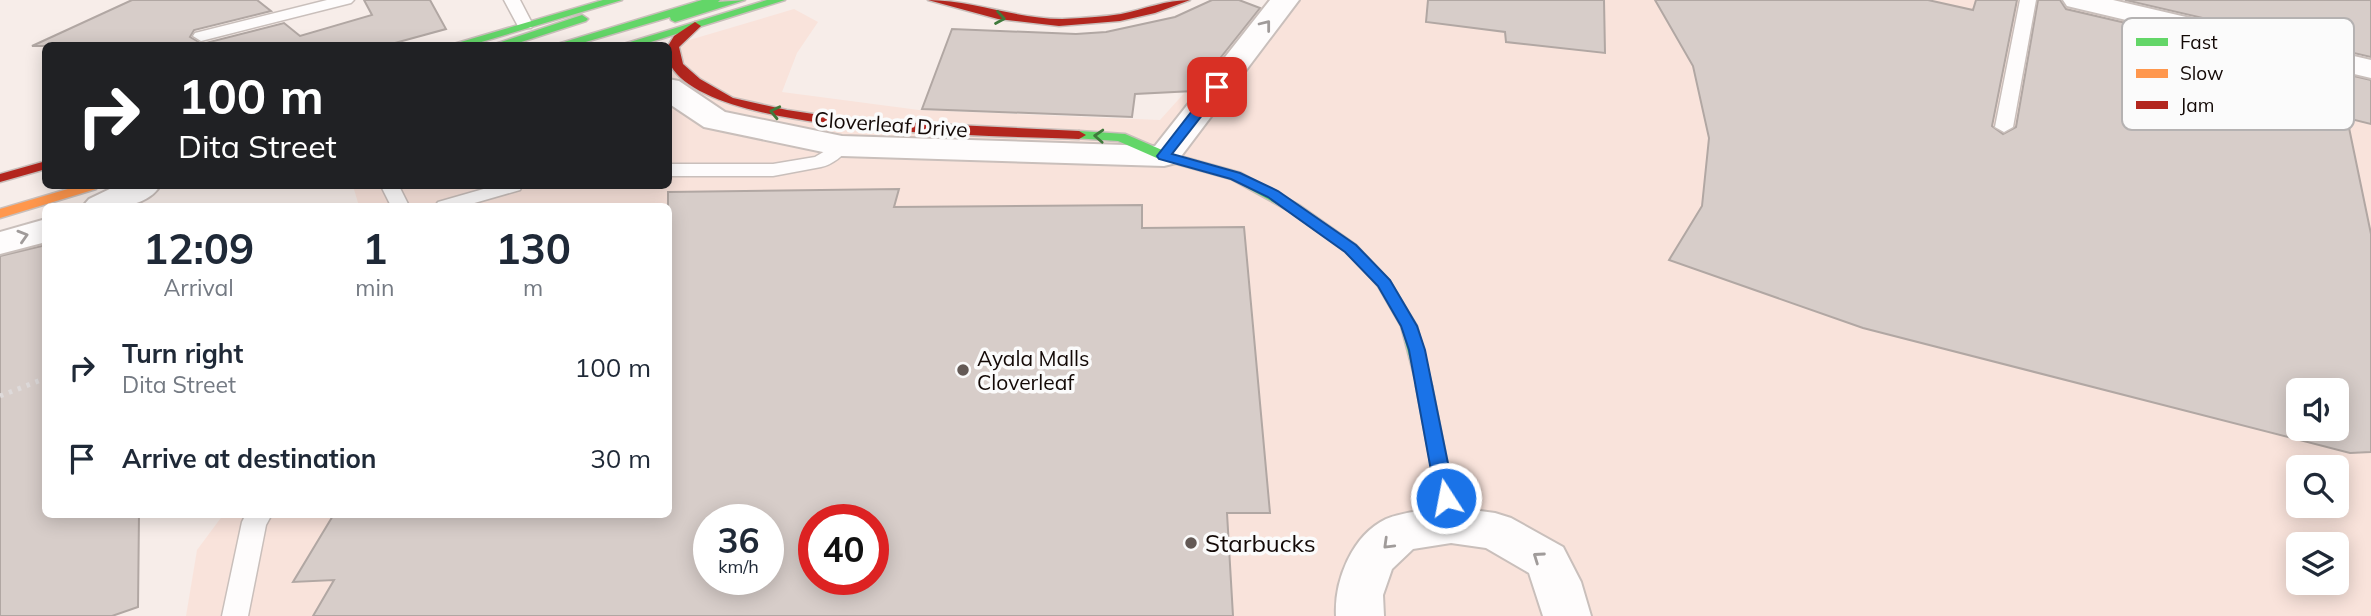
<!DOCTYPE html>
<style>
body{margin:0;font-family:Mulish,sans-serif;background:#f2f2f3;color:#1f2937;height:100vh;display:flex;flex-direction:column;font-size:26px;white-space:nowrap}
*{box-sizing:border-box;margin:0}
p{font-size:23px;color:#747a83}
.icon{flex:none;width:38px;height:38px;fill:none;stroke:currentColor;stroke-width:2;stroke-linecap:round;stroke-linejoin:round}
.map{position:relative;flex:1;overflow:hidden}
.details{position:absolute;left:42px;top:203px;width:630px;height:315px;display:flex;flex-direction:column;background:#fff;border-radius:10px;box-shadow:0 4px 18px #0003}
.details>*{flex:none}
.banner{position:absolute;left:42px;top:42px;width:630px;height:147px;border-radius:10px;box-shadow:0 4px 18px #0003;background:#202124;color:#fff;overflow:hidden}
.controls{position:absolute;left:2286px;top:378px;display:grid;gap:14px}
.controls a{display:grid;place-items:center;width:63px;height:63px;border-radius:10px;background:#fff;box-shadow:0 4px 18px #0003;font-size:35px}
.speed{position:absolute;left:693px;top:504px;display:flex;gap:14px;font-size:35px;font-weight:700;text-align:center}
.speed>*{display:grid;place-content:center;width:91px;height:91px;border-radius:50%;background:#fff;box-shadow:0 4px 18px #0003;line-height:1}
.speed small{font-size:18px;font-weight:400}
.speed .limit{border:10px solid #d22;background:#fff;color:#111}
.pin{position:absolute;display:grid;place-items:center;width:60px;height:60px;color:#fff;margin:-30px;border-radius:14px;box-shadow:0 4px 10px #0006}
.me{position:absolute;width:77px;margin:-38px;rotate:349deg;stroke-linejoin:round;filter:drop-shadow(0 0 5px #0008)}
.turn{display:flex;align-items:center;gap:24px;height:147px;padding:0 21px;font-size:32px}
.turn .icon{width:91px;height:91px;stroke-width:2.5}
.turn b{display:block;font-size:49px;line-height:60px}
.eta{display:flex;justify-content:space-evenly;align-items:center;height:119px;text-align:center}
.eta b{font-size:42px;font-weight:700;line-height:49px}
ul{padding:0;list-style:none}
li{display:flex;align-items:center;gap:21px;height:91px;padding:0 21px}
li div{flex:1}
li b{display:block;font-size:26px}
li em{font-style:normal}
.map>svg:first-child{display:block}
.built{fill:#f9e3db;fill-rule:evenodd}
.building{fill:#d7cdc9;stroke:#b1a7a3;stroke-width:2;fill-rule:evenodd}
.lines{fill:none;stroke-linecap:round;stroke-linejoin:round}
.lane-casing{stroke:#c9bfbb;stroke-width:3}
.street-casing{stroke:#c9bfbb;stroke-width:4}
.fast-casing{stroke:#c9bfbb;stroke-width:3}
.slow-casing{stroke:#c9bfbb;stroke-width:3}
.jam-casing{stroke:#c9bfbb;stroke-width:3}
.path{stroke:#dedada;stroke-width:5;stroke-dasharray:3.5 6;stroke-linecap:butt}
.lane{fill:#fefcfc;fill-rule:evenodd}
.street{fill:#fefcfc;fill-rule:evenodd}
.fast{fill:#63d668;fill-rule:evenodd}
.slow{fill:#ff974d;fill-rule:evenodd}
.jam{fill:#b3261e;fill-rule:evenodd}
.oneway{stroke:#3f7a3c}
.oneway2{stroke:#a09b9a}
.route{fill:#1a73e8;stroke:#114b97;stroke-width:2}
.poi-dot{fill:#635955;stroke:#fbfbfb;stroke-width:2.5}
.labels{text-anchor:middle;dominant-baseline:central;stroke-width:7;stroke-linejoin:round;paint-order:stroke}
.street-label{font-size:21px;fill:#130906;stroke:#fbfbfb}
.poi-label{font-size:21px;fill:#130906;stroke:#fbfbfb;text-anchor:start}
.near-poi-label{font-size:24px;fill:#130906;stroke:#fbfbfb;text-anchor:start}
.key{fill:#fbfbfb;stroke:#b5b2b2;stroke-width:2}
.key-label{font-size:19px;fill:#130906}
</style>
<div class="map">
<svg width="2371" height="616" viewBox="0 0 2371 616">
<rect width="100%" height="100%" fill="#f7ede9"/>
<!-- built -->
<path class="built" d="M1268 0H2041L2371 77V616H186L197 550 223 515 668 514V206H359L353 186H668L669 46 794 9 818 22 797 53 782 92 919 110 1160 120ZM2298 390H2336V429H2298ZM2298 467H2336V506H2298ZM709 520H768V579H709ZM814 520H873V579H814ZM2298 544H2336V583H2298Z"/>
<!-- building -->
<path class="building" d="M132 0H257L271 11 194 30 190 37 202 44 284 23 300 36 372 15 364 0H430L446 29 384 46H32Z
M1212 0H1239L1260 8 1194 91 1135 94 1132 117 922 109 952 29 1076 34 1106 32 1175 17Z
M1428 0H1604L1605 53 1506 42 1505 32 1426 22Z
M1655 0H1928L1973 10 1976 0H2017L1992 126 2003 134 2016 127 2038 0H2060L2066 9 2371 80V124L2347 118 2371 234V452L2350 453 1863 328 1669 260 1702 206 1709 138 1693 66ZM2298 390H2336V429H2298Z
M2125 0H2371V57Z
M899 189 894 207 1142 205V228L1244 227 1270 513H1227L1233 616H313L334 580 293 582 334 514H668V192ZM709 520H768V579H709ZM814 520H873V579H814Z
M46 245V514H139L138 607 112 616H0V256Z"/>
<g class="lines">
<defs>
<path id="lane" d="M327 0H354L351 3 201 41 193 36 195 33Z
M504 0H520L533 25 531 28H519Z
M2020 0H2036L2013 127 2004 132 1995 127Z
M842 141 851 146C844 155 832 165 821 167L773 176H668V164H773L815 157Z
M381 186H399L409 206H391Z
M494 186H522L520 190 464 206H435L438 202Z
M246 514H272L266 525 248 616H222L242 522Z"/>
<path id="street" d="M1270 0H1299L1176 163 1164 166 842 156 704 127 668 103V79L679 81 725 112 842 136 1155 146Z
M2063 0H2113L2371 60V78L2067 6Z
M116 186H160C144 210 109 208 83 206L89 199Z
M46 219V242L0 254V232Z
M1451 507 1495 513 1511 518 1563 547 1581 582 1591 616H1543L1529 573 1486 548 1451 543 1413 549 1392 569 1383 595 1384 616H1336C1334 581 1352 535 1386 519 1406 511 1430 510 1451 507Z"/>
<path id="fast" d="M603 0H622L468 46H447Z
M702 0H720L718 2 745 0 675 22 671 20 670 17 572 46H551Z
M767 0H785L638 46H617Z
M582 15 588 19 586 21 509 46H489Z
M1079 131 1125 134 1169 153 1241 173 1299 205 1356 245 1389 280 1417 326 1432 386 1430 390H1418L1401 326 1378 286 1346 251 1289 211 1231 179 1159 159 1118 141 1074 138 1072 135Z"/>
<path id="slow" d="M78 186H98L96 189 0 218V209Z"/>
<path id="jam" d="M928 0C972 0 1016 19 1062 19 1082 18 1102 17 1121 14 1145 9 1166 0 1190 0L1155 13 1120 21 1059 26 998 19Z
M695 22 701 26 679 47 683 64 700 79 733 98 787 110 853 120 1079 131 1086 135 1079 139C999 135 712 137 671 66 668 60 669 51 668 46L674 36Z
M46 161V169L0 182V174Z
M1424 380 1430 382 1432 386 1460 525 1458 530 1451 532 1444 530 1442 525 1416 386 1418 382Z"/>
</defs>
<!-- lane casing -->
<use href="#lane" class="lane-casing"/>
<!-- street casing -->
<use href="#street" class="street-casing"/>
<!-- fast casing -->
<use href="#fast" class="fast-casing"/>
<!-- slow casing -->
<use href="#slow" class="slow-casing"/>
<!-- jam casing -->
<use href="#jam" class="jam-casing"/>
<!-- path -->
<path class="path" d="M0 396 46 378"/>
<!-- lane -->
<use href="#lane" class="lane"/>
<!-- street -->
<use href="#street" class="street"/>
<!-- fast -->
<use href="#fast" class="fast"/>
<!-- slow -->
<use href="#slow" class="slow"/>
<!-- jam -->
<use href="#jam" class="jam"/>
</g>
<!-- one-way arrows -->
<defs><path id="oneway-chevron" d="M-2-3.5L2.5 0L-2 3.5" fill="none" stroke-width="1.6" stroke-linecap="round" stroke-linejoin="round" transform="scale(1.75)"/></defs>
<g class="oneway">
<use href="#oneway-chevron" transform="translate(1000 18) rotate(10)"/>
<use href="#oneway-chevron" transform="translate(775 112) rotate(-167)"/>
<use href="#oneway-chevron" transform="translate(1099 136) rotate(-177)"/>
</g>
<g class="oneway2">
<use href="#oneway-chevron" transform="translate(1266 25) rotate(-52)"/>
<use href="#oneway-chevron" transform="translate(23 236) rotate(-17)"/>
<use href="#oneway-chevron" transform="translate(1388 544) rotate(136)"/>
<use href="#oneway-chevron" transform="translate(1538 557) rotate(-145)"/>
</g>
<!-- route -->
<path class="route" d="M1217 83 1224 87 1172 154 1240 173 1278 191 1356 245 1390 280 1417 326 1425 350 1455 498 1452 503H1439L1436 498 1409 350 1401 326 1378 286 1345 252 1268 197 1231 179 1159 159 1157 156 1213 84Z"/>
<!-- markers -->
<g class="poi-dot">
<circle cx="963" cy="370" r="7"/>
<circle cx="1191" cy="543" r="7"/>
</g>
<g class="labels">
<!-- street labels -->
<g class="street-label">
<text transform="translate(891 124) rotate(4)">Cloverleaf Drive</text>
</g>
<!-- poi labels -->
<g class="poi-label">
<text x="977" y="358">Ayala Malls<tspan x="977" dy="24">Cloverleaf</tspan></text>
</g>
<!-- near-poi labels -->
<g class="near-poi-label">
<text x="1205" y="543">Starbucks</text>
</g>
</g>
<!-- legend -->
<rect x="2122" y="18" width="232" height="112" rx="10" class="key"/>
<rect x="2136" y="38" width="32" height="8" fill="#63d668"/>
<rect x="2136" y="69" width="32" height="9" fill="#ff974d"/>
<rect x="2136" y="101" width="32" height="8" fill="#b3261e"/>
<g class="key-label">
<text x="2180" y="49">Fast</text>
<text x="2180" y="80">Slow</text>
<text x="2180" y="112">Jam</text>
</g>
</svg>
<div class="controls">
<a><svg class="icon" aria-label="sound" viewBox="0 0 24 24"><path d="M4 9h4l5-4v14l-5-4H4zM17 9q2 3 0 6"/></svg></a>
<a><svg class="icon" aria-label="search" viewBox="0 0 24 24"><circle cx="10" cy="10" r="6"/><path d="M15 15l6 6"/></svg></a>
<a><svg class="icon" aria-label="layers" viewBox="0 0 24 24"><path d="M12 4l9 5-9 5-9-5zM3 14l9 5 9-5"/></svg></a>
</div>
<div class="speed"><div>36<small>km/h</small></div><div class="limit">40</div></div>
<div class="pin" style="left:1217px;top:87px;background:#d93025"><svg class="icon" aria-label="arrive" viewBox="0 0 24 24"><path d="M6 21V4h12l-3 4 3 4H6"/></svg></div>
<svg class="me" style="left:1446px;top:498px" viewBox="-20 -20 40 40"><circle r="17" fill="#1a73e8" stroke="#fff" stroke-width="3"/><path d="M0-11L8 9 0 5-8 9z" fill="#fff"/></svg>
<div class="banner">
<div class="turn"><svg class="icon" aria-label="right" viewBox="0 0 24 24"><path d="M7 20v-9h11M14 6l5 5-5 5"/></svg><div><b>100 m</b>Dita Street</div></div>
</div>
<section class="details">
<div class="eta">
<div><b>12:09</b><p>Arrival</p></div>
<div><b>1</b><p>min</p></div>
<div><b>130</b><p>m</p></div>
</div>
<ul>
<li><svg class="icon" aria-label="right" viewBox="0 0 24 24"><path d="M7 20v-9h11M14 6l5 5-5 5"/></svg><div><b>Turn right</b><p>Dita Street</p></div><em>100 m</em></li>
<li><svg class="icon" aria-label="arrive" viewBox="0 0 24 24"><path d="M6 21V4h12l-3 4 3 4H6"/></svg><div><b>Arrive at destination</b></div><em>30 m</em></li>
</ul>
</section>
</div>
